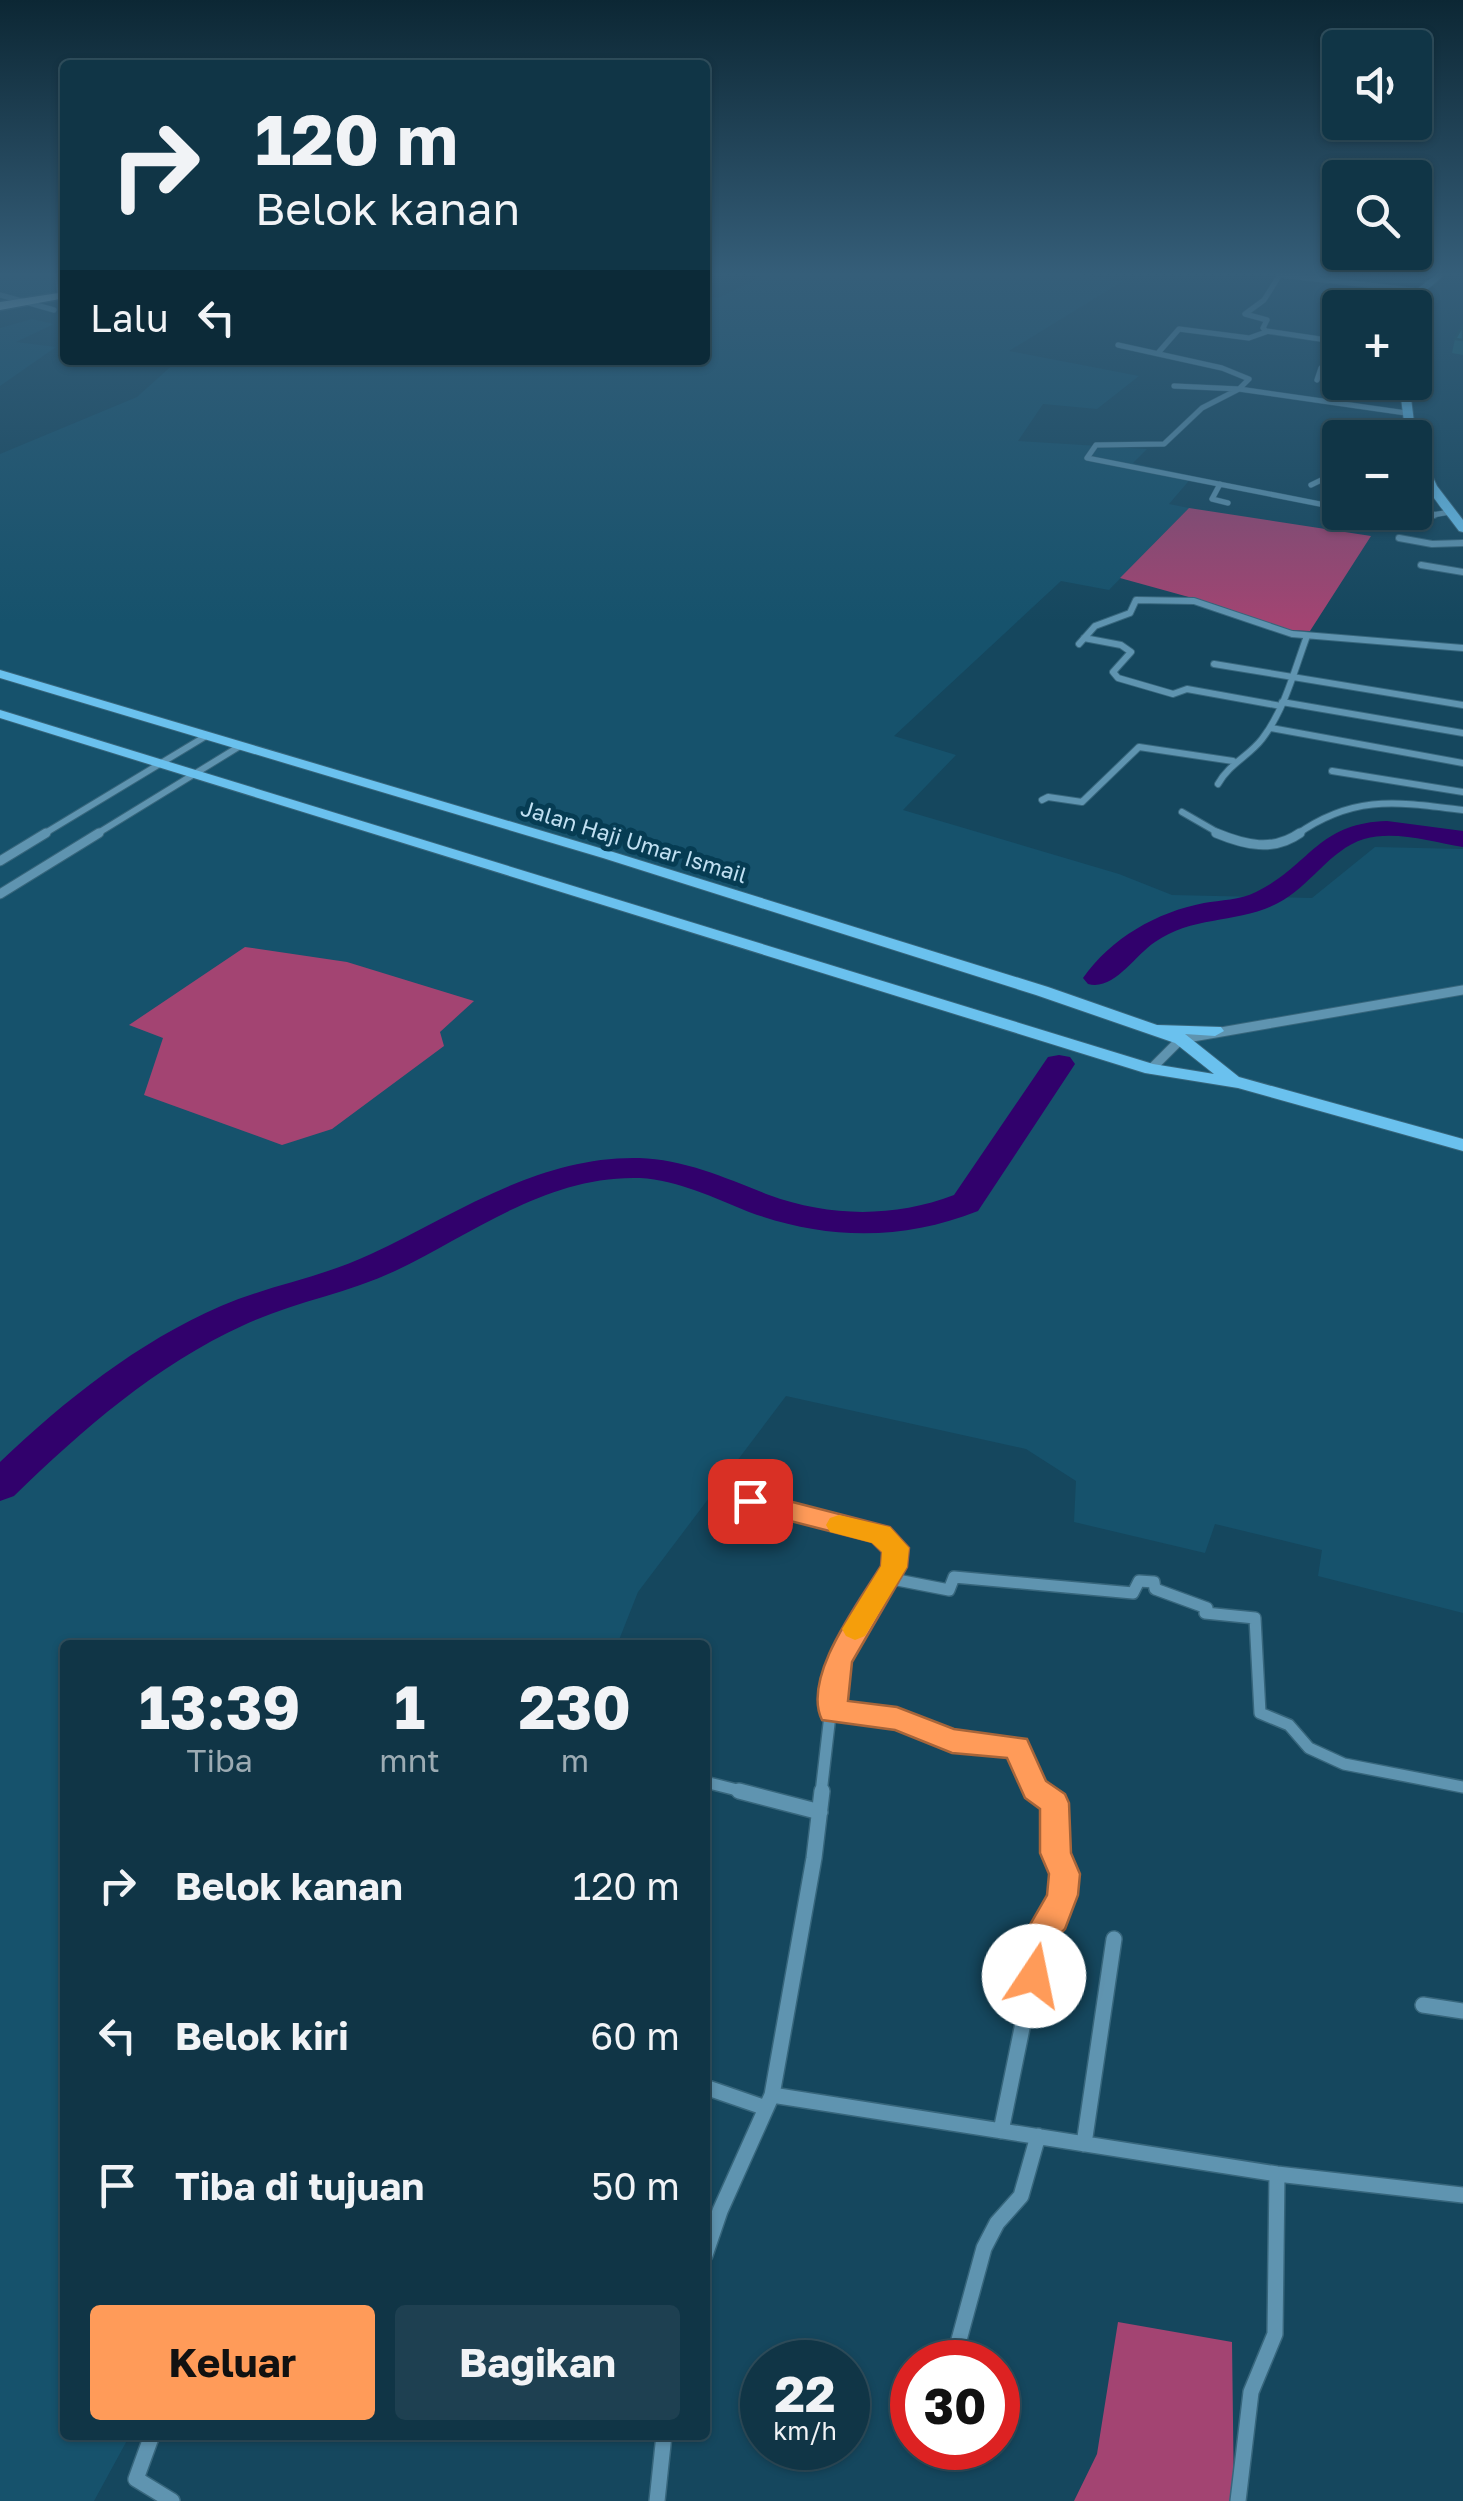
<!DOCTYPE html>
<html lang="id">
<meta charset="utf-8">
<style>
body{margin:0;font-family:"Golos Text",sans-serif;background:#1e4051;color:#f1f3f6;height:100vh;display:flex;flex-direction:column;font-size:38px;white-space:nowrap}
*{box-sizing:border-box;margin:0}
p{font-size:32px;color:#9cabb3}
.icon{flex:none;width:55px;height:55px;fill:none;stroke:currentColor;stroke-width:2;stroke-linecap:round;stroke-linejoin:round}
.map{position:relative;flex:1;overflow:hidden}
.panel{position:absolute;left:60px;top:1640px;width:650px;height:800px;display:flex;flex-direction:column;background:#103546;border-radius:10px;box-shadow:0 2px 8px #0004,0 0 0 2px #30505f}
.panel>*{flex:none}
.hud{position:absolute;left:60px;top:60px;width:650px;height:305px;border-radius:10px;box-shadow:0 2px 8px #0004,0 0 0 2px #30505f;background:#103546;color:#f1f3f6;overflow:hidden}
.buttons{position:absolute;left:1322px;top:30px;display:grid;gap:20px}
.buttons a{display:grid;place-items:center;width:110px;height:110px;border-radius:10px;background:#103546;box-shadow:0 2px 8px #0004,0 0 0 2px #30505f;font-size:50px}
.speed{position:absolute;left:740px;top:2340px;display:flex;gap:20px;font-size:50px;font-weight:700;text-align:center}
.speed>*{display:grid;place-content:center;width:130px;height:130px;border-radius:50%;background:#103546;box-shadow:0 2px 8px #0004,0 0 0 2px #30505f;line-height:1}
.speed small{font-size:25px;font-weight:400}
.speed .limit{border:15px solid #d22;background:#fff;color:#111}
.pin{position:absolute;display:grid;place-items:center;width:85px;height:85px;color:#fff;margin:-42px;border-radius:20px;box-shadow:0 5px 15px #0006}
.me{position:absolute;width:110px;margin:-55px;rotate:11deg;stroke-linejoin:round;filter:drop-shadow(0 0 8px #0008)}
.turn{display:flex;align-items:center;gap:35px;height:210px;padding:0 30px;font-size:45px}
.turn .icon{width:130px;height:130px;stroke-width:2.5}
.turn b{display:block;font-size:70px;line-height:85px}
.then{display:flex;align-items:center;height:95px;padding:0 30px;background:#0003;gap:20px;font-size:38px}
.eta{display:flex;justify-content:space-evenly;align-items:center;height:170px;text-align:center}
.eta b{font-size:60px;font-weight:700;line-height:70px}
.primary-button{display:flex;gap:20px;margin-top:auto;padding:20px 30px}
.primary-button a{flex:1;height:115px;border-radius:10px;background:#ff9b59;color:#111;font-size:40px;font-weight:700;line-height:115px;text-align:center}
.primary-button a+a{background:#1e4051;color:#f1f3f6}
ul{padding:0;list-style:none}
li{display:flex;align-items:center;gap:30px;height:150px;padding:0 30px}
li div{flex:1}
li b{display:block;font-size:38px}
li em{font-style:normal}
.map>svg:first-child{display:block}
.built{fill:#16526c}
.green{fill:#a34472}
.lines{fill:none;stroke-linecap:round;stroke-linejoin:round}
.river{fill:#31016c;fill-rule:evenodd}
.street-far4-casing{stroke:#37667c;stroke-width:6}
.street-far3-casing{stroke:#37667c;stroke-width:8}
.street-far2-casing{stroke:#37667c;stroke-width:11}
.street-far1-casing{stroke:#37667c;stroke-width:14}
.street-casing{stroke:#37667c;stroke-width:18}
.secondary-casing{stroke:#37667c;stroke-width:2}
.primary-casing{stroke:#37667c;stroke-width:3}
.street-far4{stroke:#5f94b0;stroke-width:5}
.street-far3{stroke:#5f94b0;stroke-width:6}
.street-far2{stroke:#5f94b0;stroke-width:9}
.street-far1{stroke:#5f94b0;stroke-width:11}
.street{stroke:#5f94b0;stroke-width:15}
.secondary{fill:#6ac1ee;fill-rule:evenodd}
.primary{fill:#b4dcf3;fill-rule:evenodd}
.wall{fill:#186371}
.building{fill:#1c7383;stroke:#14505c;stroke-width:2.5}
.route{fill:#ff9b59;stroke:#a6653a;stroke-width:2.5}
.slow{fill:#f59e0b}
.labels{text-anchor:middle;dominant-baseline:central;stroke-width:10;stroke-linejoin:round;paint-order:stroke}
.far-street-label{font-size:22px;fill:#c1e0f2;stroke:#063c53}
</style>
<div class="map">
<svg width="1463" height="2501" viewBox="0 0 1463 2501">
<rect width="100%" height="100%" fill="#15475e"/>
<!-- built -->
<path class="built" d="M0 273H65V305L38 297 0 300Z
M744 273H1068L1123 281 1009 351 1139 376 1097 409 1043 404 1018 441 1147 449 1133 463 1193 476 1169 504 1189 508 1109 590 1061 581 894 736 956 755 903 810 1119 874 1172 895 1312 898 1375 847 1463 849V1613L1318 1576 1322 1550 1215 1524 1205 1553 1074 1522 1076 1481 1026 1449 786 1396 638 1592 617 1645H65V2384L62 2388 65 2391V2435H130L94 2501H0V454L137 397 178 360H705V296L718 298 761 277Z
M32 319 54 324 16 342 56 347 0 386V328Z"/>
<!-- green -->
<path class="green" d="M1189 508 1371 536 1310 631 1288 630 1214 604 1120 578Z
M245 947 347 962 474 1001 440 1032 444 1046 332 1129 282 1145 144 1095 163 1038 129 1025Z
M1118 2322 1232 2342 1234 2501H1074L1097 2454Z"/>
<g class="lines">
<!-- river -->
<path class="river" d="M1387 821 1463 831V847C1432 842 1395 830 1364 839 1329 850 1310 887 1278 903 1238 924 1193 915 1155 942 1134 956 1114 991 1088 984L1083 978C1111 938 1157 912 1204 903 1221 900 1240 900 1256 892 1310 866 1317 823 1387 821Z
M1059 1055 1070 1057 1075 1064 978 1211C902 1241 826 1240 749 1212 714 1198 678 1180 640 1178 548 1175 474 1233 395 1271 346 1294 293 1302 244 1325 156 1365 83 1429 14 1496L0 1501V1462C65 1400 138 1342 221 1306 270 1285 323 1277 371 1254 458 1213 539 1156 639 1158 684 1159 728 1179 769 1195 829 1217 894 1218 954 1195L1048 1057Z"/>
<defs>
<path id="street-far4" d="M57 273 60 296
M1281 273 1264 300 1245 314 1267 320 1263 328 1266 331 1340 342
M1280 275 1420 291
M0 295 54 310
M1118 345 1222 368 1249 379 1239 389 1202 408 1164 444 1096 445 1087 458 1340 508
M1158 353 1179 329 1249 338 1266 332
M1317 380 1321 368H1340
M1174 386 1239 389 1406 413
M1220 484 1212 499 1228 503
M1311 485 1340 471
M1374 512 1412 517
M1421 517 1450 512"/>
<path id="street-far3" d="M1395 515 1417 518 1434 515
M1399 538 1432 544 1463 543
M1421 565 1463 572
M1084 638 1121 645 1131 652 1113 672 1118 678 1173 694 1187 689 1281 706
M1079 644 1095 626 1130 613 1136 600 1194 601 1292 634 1463 648
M1214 664 1463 705
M1282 702 1463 733
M1271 728 1463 763
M1332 771 1463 792
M1218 784C1229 764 1249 756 1262 739 1285 709 1294 671 1307 636
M1042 800 1048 797 1082 802 1139 747 1233 761
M1182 812 1222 835
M42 835 206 736
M95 835 240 746
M1296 835C1354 794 1397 802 1463 810"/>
<path id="street-far2" d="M1216 833C1245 845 1273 852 1300 833
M0 861 46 833
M0 894 99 833
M1151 1069 1181 1039 1463 990"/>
<path id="street-far1" d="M749 1501 880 1534 893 1543 897 1557 851 1635 835 1672 821 1793
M887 1578 949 1590 954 1577 1133 1593 1139 1581 1154 1582 1155 1589 1207 1608 1205 1613 1255 1618 1260 1713 1289 1725 1309 1748 1344 1764 1463 1787
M832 1711 897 1719 952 1740 1017 1747 1035 1789 1041 1793
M705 1782 749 1793"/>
<path id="street" d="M739 1791 820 1812
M1423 2005 1463 2011
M705 2087 766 2108
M772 2095 814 1858 822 1791
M1001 2131 1042 1930 1054 1919 1063 1895 1064 1874 1056 1853 1054 1803 1038 1791
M1084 2144 1114 1939
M705 2255 720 2211 772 2095 1277 2174 1463 2195
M953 2362 984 2248 997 2223 1021 2196 1038 2136
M152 2435 136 2479 172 2501
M657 2501 664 2435
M1238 2501 1251 2392 1275 2334 1277 2174"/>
<path id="secondary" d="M1438 273H1447L1423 293 1412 308H1403L1417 289Z
M1399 382H1409L1416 438 1415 440 1406 438Z
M1415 447 1420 450 1437 486 1463 520V532L1459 531C1440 505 1415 480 1415 447Z
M0 670 613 852 1048 987 1157 1025 1221 1027 1224 1031 1215 1036 1185 1034 1239 1077 1463 1139V1151L1238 1088 1145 1073 0 718V710L1153 1064 1214 1074 1175 1043 1036 995 603 858 0 678Z"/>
<path id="primary" d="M65 292V298L0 310V302Z"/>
</defs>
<!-- street-far4 casing -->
<use href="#street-far4" class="street-far4-casing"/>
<!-- street-far3 casing -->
<use href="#street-far3" class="street-far3-casing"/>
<!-- street-far2 casing -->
<use href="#street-far2" class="street-far2-casing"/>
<!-- street-far1 casing -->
<use href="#street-far1" class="street-far1-casing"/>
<!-- street casing -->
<use href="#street" class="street-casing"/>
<!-- secondary casing -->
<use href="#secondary" class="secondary-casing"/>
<!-- primary casing -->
<use href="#primary" class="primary-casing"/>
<!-- street-far4 -->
<use href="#street-far4" class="street-far4"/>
<!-- street-far3 -->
<use href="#street-far3" class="street-far3"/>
<!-- street-far2 -->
<use href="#street-far2" class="street-far2"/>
<!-- street-far1 -->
<use href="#street-far1" class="street-far1"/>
<!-- street -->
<use href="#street" class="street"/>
<!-- secondary -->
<use href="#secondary" class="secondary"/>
<!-- primary -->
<use href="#primary" class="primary"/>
</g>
<!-- wall -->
<path class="wall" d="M1463 325V355L1452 353 1455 339Z"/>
<!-- building -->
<path class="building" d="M1463 325V340L1455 339Z"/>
<!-- sky -->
<linearGradient id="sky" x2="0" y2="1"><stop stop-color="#0c2734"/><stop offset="0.44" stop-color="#355e79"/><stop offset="1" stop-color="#355e79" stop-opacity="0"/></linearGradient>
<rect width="1463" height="623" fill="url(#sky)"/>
<!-- route -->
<path class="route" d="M750 1491 890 1527 909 1548 907 1567 852 1662 848 1701 897 1707 954 1729 1027 1739 1046 1781 1065 1794 1069 1803 1071 1853 1080 1874 1078 1895 1065 1929 1057 1937 1046 1986 1034 1991 1023 1986 1018 1976 1027 1930 1047 1895 1049 1874 1040 1853V1809L1025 1798 1007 1758 952 1753 895 1730 822 1720C801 1678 859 1602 881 1566L882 1552 872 1542 740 1508 737 1501 740 1494Z"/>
<!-- slow -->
<path class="slow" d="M839 1515 890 1527 909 1548 907 1567 865 1636 855 1640 846 1636 842 1629 881 1566 882 1552 872 1543 830 1532 826 1525 830 1518Z"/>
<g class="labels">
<!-- far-street labels -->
<g class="far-street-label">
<text transform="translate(634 841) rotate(17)">Jalan Haji Umar Ismail</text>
</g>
</g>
</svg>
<div class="buttons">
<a><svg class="icon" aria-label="sound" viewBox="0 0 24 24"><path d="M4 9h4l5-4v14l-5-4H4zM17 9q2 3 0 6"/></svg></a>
<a><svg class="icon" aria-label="search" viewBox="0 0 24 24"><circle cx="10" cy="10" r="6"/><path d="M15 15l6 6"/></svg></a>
<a>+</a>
<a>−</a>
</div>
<div class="speed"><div>22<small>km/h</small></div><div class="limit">30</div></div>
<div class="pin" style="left:750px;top:1501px;background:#d93025"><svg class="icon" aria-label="arrive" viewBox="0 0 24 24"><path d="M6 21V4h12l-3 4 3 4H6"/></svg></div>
<svg class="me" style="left:1034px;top:1976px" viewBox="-20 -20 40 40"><circle r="19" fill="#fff"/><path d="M0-13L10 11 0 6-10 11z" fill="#ff9b59"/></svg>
<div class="hud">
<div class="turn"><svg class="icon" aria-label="right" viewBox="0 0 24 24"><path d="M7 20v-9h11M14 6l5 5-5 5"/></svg><div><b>120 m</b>Belok kanan</div></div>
<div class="then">Lalu<svg class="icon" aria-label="left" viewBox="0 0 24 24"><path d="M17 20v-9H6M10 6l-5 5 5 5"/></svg></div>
</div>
<section class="panel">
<div class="eta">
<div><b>13:39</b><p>Tiba</p></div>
<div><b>1</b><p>mnt</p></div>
<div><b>230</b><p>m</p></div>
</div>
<ul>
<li><svg class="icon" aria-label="right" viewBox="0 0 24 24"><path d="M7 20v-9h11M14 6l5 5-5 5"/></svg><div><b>Belok kanan</b></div><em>120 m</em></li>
<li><svg class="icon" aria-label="left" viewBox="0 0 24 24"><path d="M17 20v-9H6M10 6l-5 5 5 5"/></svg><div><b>Belok kiri</b></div><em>60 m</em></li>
<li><svg class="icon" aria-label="arrive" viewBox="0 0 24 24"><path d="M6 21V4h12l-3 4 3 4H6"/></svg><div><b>Tiba di tujuan</b></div><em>50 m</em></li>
</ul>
<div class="primary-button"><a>Keluar</a><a>Bagikan</a></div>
</section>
</div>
